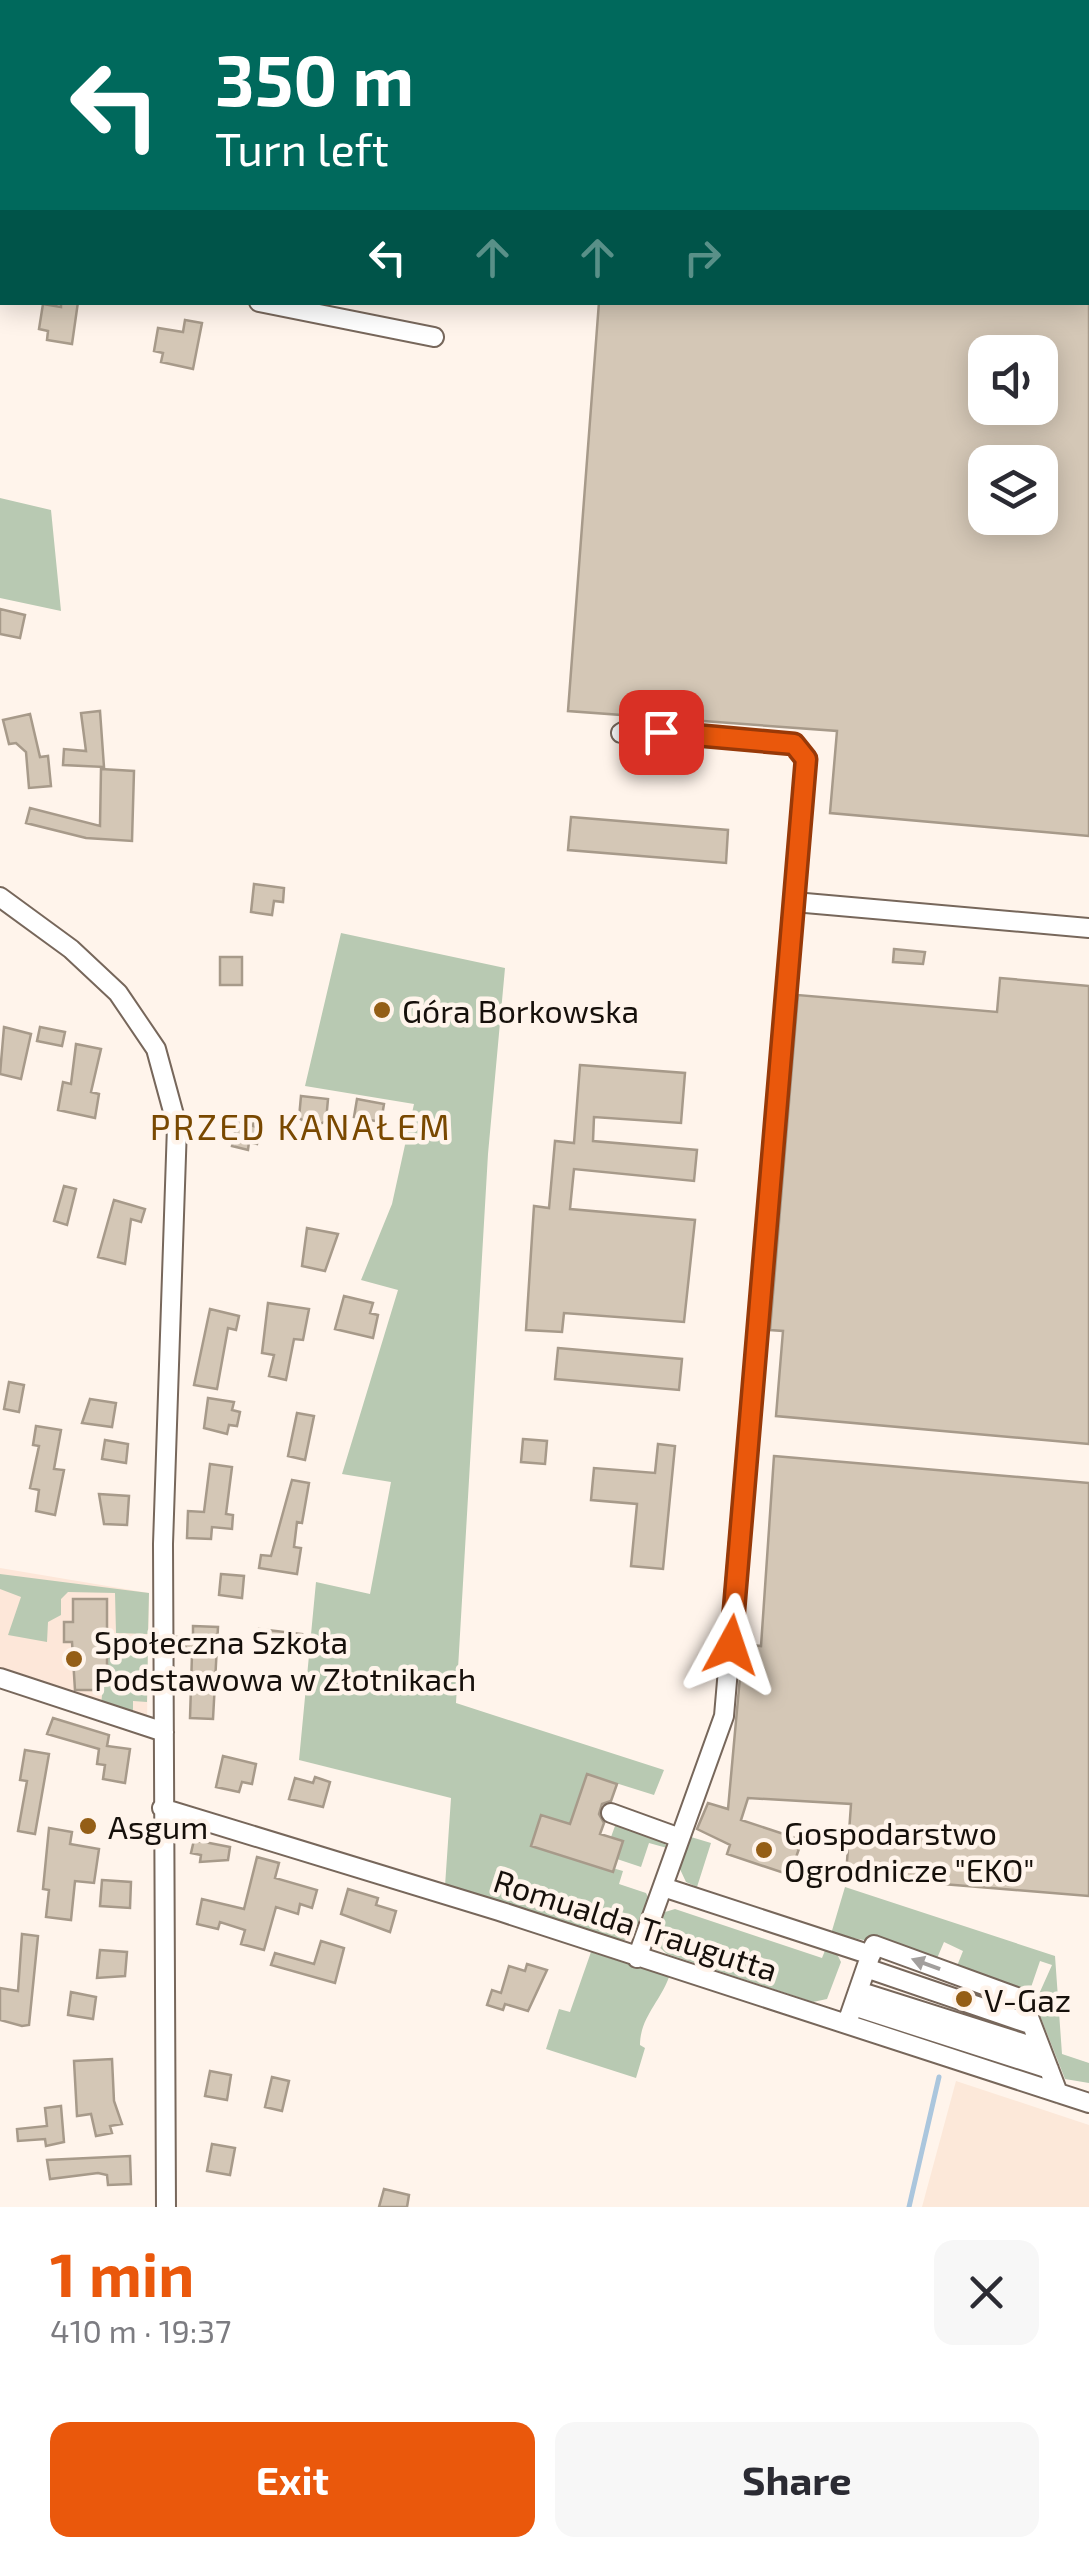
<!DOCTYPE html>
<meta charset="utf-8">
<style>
body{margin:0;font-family:"Exo 2",sans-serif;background:#f7f7f7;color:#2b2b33;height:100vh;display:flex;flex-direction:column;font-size:38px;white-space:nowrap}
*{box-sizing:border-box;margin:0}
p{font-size:32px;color:#7c7c81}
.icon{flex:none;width:55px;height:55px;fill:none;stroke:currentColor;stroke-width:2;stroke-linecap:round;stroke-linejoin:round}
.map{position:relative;height:2207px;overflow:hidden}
.details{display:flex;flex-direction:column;background:#fff;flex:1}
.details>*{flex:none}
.banner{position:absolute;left:0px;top:0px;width:1090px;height:305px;box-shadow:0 5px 25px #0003;background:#00695c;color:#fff;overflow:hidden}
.buttons{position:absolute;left:968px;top:335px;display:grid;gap:20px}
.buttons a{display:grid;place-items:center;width:90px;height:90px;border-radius:20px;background:#fff;box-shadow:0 5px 25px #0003;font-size:50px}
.pin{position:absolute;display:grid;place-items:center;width:85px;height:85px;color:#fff;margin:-42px;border-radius:20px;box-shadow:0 5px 15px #0006}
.me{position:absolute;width:110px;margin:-55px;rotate:5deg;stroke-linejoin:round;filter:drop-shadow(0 0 8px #0008)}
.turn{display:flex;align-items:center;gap:35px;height:210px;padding:0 50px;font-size:45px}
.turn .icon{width:130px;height:130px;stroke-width:2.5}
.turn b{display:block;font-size:70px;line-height:85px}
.lanes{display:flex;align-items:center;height:95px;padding:0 50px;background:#0003;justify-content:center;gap:50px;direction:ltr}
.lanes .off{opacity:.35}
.round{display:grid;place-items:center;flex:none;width:105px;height:105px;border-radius:20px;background:#f7f7f7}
.summary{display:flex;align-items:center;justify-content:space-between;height:170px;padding:0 50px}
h1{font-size:60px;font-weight:700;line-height:75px;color:#ea580c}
.button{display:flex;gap:20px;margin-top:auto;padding:20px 50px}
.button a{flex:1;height:115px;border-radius:20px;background:#ea580c;color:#fff;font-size:40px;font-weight:700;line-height:115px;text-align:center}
.button a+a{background:#f7f7f7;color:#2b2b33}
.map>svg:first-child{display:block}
.built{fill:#fce8d9}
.education{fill:#fde7d9}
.green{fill:#b8c9b2}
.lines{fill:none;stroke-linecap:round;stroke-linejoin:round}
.stream{stroke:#abc6dd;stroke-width:5}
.building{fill:#d4c7b6;stroke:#a79a8a;stroke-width:2.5;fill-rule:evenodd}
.minor-casing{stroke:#77675b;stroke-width:22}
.minor{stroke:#fff;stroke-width:18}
.oneway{fill:#a29f9d}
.route-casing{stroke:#983908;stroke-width:25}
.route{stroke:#ea580c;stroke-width:18}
.poi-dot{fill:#945e16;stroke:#fff4eb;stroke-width:4}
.labels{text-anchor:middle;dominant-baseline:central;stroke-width:9;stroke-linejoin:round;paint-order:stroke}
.poi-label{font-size:32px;fill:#16100b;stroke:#fff4eb;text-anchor:start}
.street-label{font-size:32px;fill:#16100b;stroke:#fff4eb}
.neighbourhood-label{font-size:35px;letter-spacing:2.5px;fill:#794800;stroke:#fff4eb}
</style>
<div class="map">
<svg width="1089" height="2207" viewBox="0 0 1089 2207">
<rect width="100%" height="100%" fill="#fff4eb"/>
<!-- built -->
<path class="built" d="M956 2081 1089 2125V2207H922Z"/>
<!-- education -->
<path class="education" d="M0 1568 149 1593 147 1720 0 1675Z"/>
<!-- green -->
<path class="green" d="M0 498 51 510 61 611 0 598Z
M341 933 505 968 488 1154 456 1703 664 1770 654 1795 587 1774 570 1824 541 1815 531 1845 623 1871 619 1884 646 1893 649 1899 638 1929 621 1943 445 1886 451 1798 299 1760 316 1582 370 1594 391 1482 342 1474 398 1290 361 1280 392 1204 414 1104 305 1086Z
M0 1574 149 1593 148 1634 116 1633 115 1593 68 1592 61 1599V1615L48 1622 47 1642 8 1635 21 1597 0 1589Z
M107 1642 148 1643 147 1702 133 1701V1716L101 1706Z
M624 1824 664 1841 667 1848 649 1843 641 1867 617 1859 622 1841 611 1837 615 1826Z
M691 1837 711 1843 697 1887 686 1882 679 1867Z
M845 1887 1055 1956 1062 2054 1089 2063V2083L1065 2079 1035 2003 1052 1965 1040 1961 1027 1999 955 1971 963 1951 944 1942 935 1963 869 1941 831 1934Z
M675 1909 822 1958 826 1948 836 1952 841 1962 827 1999 813 2002 667 1954 658 1946 657 1925 665 1912Z
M591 1952 669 1977C660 2002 640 2018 640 2045L645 2048 636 2078 546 2049 559 2009 570 2012Z"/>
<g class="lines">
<!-- stream -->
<path class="stream" d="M94 0 105 2
M1088 270H1089
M909 2207 939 2077"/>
</g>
<!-- building -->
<path class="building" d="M61 302H78L72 344 47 340 48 331 39 329 43 304 61 307Z
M599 302H1089V836L830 813 837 731 568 711ZM985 352H1040V408H985ZM985 462H1040V518H985Z
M185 320 202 323 193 369 161 362 163 353 154 351 158 328 183 332Z
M0 609 25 615 20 638 0 634Z
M100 711 104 767 63 765 64 749 86 751 81 713Z
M30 714 40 757 48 756 51 786 29 788 26 752 16 743 9 744 3 720Z
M101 769 134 771 132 841 86 838 26 823 30 808 100 826Z
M571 817 728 830 726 863 568 850Z
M254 884 284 888 283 902 274 901 272 915 251 912Z
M894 949 925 952 923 964 893 962Z
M220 957H242V985H220Z
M1000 978 1089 986V1444L776 1416 783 1331 770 1330 798 995 997 1012Z
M4 1027 31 1034 21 1079 0 1074Z
M40 1027 65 1032 62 1046 37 1041Z
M76 1044 101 1049 91 1092 99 1094 95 1118 58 1110 63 1082 71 1084Z
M580 1065 685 1073 681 1123 594 1117 593 1141 697 1150 694 1181 574 1169 570 1209 695 1220 684 1322 564 1313 562 1332 526 1330 534 1206 549 1208 555 1141 574 1143Z
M301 1096 328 1099 326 1121 314 1127 299 1118Z
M357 1099 384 1104 381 1122 354 1117Z
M239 1114 255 1118 253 1126 260 1128 257 1144 249 1142 248 1150 232 1146Z
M64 1186 76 1189 67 1225 54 1221Z
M114 1200 145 1209 141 1222 131 1219 125 1264 98 1257Z
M307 1228 338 1234 325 1271 302 1266Z
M344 1296 373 1303 370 1313 378 1315 373 1338 335 1329Z
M268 1303 309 1309 303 1340 294 1339 286 1380 269 1376 274 1355 262 1353Z
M210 1309 239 1316 236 1330 228 1328 217 1389 194 1385Z
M558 1348 682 1359 679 1390 555 1379Z
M9 1382 24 1385 19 1412 4 1409Z
M208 1398 234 1402 232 1410 240 1412 237 1426 229 1425 227 1434 204 1428Z
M90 1399 116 1403 112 1427 82 1423Z
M297 1413 314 1416 305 1460 288 1456Z
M36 1426 61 1430 54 1469 64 1470 55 1515 36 1511 39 1490 30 1488 39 1446 33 1445Z
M523 1439 547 1441 545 1464 521 1462Z
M105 1440 128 1444 126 1463 102 1459Z
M658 1444 675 1446 663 1569 631 1566 637 1504 591 1500 594 1468 655 1473Z
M774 1456 1089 1483V1896L846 1876 851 1804 748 1798 741 1820 802 1840 790 1875 727 1854 730 1845 697 1829 708 1803 728 1809 743 1644 761 1646Z
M210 1464 232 1467 226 1514 233 1515 232 1529 212 1527 211 1539 187 1538 188 1511 204 1512Z
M292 1480 309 1483 302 1523 297 1522 294 1547 301 1548 297 1574 259 1568 261 1555 271 1556Z
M99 1494 129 1496 127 1525 104 1524Z
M221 1574 244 1576 242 1598 219 1595Z
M73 1599H107V1666L102 1667 101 1690H75L72 1642H64V1622H73Z
M193 1626 218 1627 213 1719 190 1718 192 1654 176 1637 193 1638Z
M259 1629 302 1634 300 1647 257 1641Z
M53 1718 109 1735 107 1746 130 1749 125 1783 103 1779 105 1765 97 1764 99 1749 47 1734Z
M25 1750 49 1754 35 1834 18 1831 27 1781 20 1780Z
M223 1756 256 1764 252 1784 242 1782 239 1792 216 1787Z
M587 1774 617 1784 611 1801 602 1804 599 1814 604 1823 600 1834 623 1841 613 1872 531 1846 541 1815 570 1824Z
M315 1777 330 1782 323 1807 289 1799 295 1778 313 1783Z
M49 1828 72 1832 70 1844 99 1849 94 1883 75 1881 71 1920 46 1917 49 1890 43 1889Z
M194 1840 230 1847 228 1860 200 1862 201 1855 191 1853Z
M257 1857 279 1863 275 1878 317 1890 312 1908 300 1904 298 1914 276 1907 264 1950 241 1944 245 1930 220 1922 218 1929 197 1924 202 1899 244 1909Z
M102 1880 131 1882 130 1908 100 1906Z
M348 1889 378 1898 376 1905 396 1911 390 1932 341 1914Z
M22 1934 38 1936 29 2025 22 2026 0 2020V1988L18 1991Z
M321 1941 344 1948 335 1983 271 1965 275 1953 314 1964Z
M100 1950 127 1952 125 1976 97 1978Z
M527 1964 547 1970 528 2011 505 2004 503 2010 487 2005 492 1990 501 1993 509 1966 525 1971Z
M71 1992 96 1997 93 2019 68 2015Z
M112 2059 114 2101 122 2124 110 2126 112 2133 96 2136 91 2114 77 2116 74 2061Z
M210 2071 231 2075 227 2100 205 2096Z
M272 2077 289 2081 282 2111 265 2107Z
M61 2106 64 2142 46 2146 45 2139 18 2141 17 2129 47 2126 45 2108Z
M212 2144 235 2148 230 2175 207 2171Z
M130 2156 131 2184 108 2185 107 2175 98 2173 50 2179 47 2160Z
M384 2189 409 2195 407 2207H379Z"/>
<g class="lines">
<defs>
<path id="minor" d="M0 258H2
M259 302 434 337
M621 733 628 729 794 744 806 759 724 1716 637 1958
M0 897 71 949 118 993 156 1049 177 1126 163 1544 166 2207
M794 902 1089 928
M0 1678 164 1732
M162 1808 499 1911 1089 2103
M611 1813 680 1838
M663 1887 871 1955
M866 1968 1030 2024
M858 1991 1041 2049
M853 2006 1049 2069
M847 2023 874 1945 1022 1999 1058 2093"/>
</defs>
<!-- minor casing -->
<use href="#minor" class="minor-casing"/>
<!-- minor -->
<use href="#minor" class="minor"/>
</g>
<!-- one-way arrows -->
<defs><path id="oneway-solid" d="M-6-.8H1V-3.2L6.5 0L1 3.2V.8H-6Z" transform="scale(2.5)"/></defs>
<use class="oneway" href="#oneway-solid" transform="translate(926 1964) rotate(-160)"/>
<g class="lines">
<defs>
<path id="route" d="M661 732 794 744 806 759 731 1645"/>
</defs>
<!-- route casing -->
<use href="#route" class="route-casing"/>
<!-- route -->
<use href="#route" class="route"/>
</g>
<!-- markers -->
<g class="poi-dot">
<circle cx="382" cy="1010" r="10"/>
<circle cx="74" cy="1659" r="10"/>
<circle cx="88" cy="1826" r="10"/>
<circle cx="764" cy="1850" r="10"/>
<circle cx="964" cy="1999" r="10"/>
</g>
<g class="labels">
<!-- poi labels -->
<g class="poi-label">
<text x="402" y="1010">Góra Borkowska</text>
<text x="94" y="1641">Społeczna Szkoła<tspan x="94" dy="37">Podstawowa w Złotnikach</tspan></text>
<text x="108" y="1826">Asgum</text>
<text x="784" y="1832">Gospodarstwo<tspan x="784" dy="37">Ogrodnicze "EKO"</tspan></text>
<text x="984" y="1999">V-Gaz</text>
</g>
<!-- street labels -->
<g class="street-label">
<text transform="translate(636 1924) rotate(18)">Romualda Traugutta</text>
</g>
<!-- neighbourhood labels -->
<g class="neighbourhood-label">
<text x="301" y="1126">PRZED KANAŁEM</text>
</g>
</g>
</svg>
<div class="buttons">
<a><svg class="icon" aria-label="sound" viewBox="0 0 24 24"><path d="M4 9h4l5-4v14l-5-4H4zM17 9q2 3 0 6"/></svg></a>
<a><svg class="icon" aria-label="layers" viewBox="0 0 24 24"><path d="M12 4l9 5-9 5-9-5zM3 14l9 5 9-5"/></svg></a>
</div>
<div class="pin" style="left:661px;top:732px;background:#d93025"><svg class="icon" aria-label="arrive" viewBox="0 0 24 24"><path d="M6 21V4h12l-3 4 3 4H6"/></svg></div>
<svg class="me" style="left:731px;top:1645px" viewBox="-20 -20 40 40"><path d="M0-17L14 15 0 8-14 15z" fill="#ea580c" stroke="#fff" stroke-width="4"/></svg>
<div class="banner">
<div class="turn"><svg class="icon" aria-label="left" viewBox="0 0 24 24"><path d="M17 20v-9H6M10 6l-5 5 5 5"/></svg><div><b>350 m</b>Turn left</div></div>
<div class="lanes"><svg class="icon" aria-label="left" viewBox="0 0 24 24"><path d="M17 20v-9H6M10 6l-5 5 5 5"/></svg><svg class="icon off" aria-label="ahead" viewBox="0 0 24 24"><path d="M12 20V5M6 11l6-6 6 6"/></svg><svg class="icon off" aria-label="ahead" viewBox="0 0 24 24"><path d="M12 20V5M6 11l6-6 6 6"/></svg><svg class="icon off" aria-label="right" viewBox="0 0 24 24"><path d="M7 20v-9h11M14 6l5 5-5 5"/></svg></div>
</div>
</div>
<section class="details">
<div class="summary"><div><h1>1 min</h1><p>410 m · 19:37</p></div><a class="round"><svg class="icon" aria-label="close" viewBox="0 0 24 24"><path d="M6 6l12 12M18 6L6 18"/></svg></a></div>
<div class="button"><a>Exit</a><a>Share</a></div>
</section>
